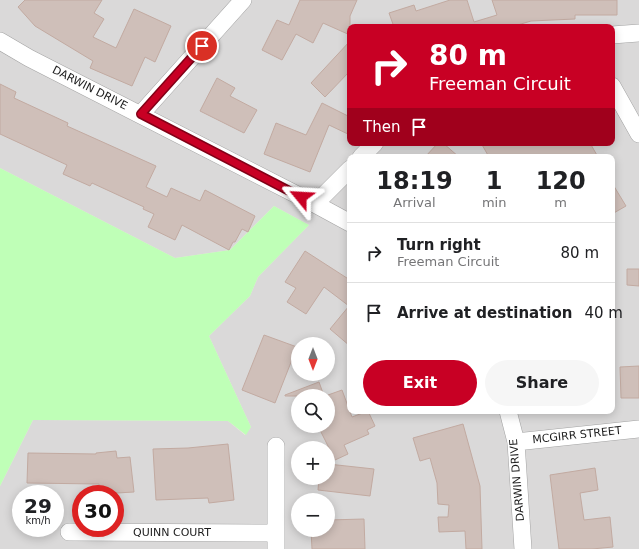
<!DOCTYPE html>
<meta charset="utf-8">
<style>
body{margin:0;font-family:"DejaVu Sans",sans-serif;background:#f6f6f6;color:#202124;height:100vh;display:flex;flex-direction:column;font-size:15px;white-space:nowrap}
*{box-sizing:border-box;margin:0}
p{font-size:13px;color:#757577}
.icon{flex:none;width:22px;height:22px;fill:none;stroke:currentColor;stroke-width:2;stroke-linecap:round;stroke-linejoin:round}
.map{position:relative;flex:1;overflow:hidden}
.panel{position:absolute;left:347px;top:154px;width:268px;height:260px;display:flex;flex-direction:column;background:#fff;border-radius:8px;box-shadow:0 2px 10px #0003}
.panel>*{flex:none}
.banner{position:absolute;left:347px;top:24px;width:268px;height:122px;border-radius:8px;box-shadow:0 2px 10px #0003;background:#c80024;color:#fff;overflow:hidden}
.needle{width:26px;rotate:180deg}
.tools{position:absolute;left:291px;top:337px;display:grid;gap:8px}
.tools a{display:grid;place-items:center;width:44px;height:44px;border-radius:50%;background:#fff;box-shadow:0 2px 10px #0003;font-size:20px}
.speed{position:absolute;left:12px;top:485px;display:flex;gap:8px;font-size:20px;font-weight:700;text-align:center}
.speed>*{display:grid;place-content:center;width:52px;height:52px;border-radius:50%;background:#fff;box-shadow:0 2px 10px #0003;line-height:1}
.speed small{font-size:10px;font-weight:400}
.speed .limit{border:6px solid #d22;background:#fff;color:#111}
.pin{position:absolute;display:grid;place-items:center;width:34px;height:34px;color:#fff;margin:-17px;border:2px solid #fff;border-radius:50%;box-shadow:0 1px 4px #0007}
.me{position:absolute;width:44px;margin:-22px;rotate:297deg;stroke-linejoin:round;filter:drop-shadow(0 0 3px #0008)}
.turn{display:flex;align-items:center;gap:14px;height:84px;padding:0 16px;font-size:18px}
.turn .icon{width:52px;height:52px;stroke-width:2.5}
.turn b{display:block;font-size:28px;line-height:34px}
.then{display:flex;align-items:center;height:38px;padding:0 16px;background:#0003;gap:8px;font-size:15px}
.eta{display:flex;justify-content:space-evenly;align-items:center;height:68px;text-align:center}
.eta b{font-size:24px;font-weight:800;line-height:28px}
.button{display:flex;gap:8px;margin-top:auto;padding:8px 16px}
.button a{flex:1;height:46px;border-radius:24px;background:#c80024;color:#fff;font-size:16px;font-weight:800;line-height:46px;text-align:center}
.button a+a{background:#f6f6f6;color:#202124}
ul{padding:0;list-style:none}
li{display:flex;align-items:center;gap:12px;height:60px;padding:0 16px;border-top:1px solid #e0e0e0}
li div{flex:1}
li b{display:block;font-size:15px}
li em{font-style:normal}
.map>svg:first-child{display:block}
.residential{fill:#dad9d9;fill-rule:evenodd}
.park{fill:#bfffb7}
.building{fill:#cfbfb9;stroke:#c2aaa1}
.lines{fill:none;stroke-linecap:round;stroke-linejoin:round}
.street-casing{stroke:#a3a3a3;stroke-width:18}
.street{stroke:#fff;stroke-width:17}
.route-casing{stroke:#820017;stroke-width:10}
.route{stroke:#c80024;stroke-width:7}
.labels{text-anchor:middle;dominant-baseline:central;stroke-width:3;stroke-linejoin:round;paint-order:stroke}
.street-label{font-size:11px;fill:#1c1c1c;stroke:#fff}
</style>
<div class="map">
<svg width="639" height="549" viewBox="0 0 639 549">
<rect width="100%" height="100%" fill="#efe7e0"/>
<!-- residential -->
<path class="residential" d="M0 0H639V549H0V486L33 420 228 421 245 435 251 427 209 336 250 296 258 277 309 225 274 206 230 250 175 258 0 168ZM350 27H612V143H350ZM350 157H612V411H350ZM298 344H328V374H298ZM298 396H328V426H298ZM298 448H328V478H298ZM21 494H55V528H21ZM81 494H115V528H81ZM298 500H328V530H298Z"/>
<!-- park -->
<path class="park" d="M0 168 175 258 230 250 274 206 309 225 258 277 250 296 209 336 251 427 246 435 228 421 33 420 0 486Z"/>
<!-- building -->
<path class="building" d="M25 0H102L94 13 104 19 93 37 116 48 134 9 171 26 155 62 145 57 132 86 90 68 93 61 35 26 18 7Z
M300 0H357L350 16V35L323 23 313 43 296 34 282 60 262 50 277 20 289 25Z
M450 0H467L474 22 497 15 492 0H617V15H575V19L531 21 511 27H394L389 13 414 5 416 11Z
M350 41V71L325 97 311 83Z
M217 78 235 88 230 96 257 110 244 133 200 111Z
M0 84 16 92 14 98 68 123 67 126 156 166 146 187 167 197 171 188 200 201 205 190 255 216 248 232 242 229 235 242H233L229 250 182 225 175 240 148 227 154 214 143 209 144 207 92 183 90 186 63 174 67 165 0 134Z
M322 103 350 117V135L329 125 310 172 264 154 276 123 306 135Z
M438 143H443L459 157H425Z
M481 143H590L598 157H489Z
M612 183 626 206 612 214Z
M305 251 350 280V346L330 329 349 306 324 287 306 314 287 302 296 288 285 282Z
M627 269H639V286L627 285Z
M264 335 297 347 275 403 242 390Z
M639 366V398H621L620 367Z
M319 382 324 396H285V395Z
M342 390 352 417 368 411 375 426 367 430 369 434 344 445 348 454 335 460 318 426H328V395Z
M463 424 480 486 482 549H466L465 531 439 532 438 517H448L449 505 438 504 437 483 430 458 420 461 413 438Z
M228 444 234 500 209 503 208 498 156 500 153 449 188 448Z
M116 451 117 458 130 457 134 492 100 494 99 484 27 483 28 453 96 454V453Z
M328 464 374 469 370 496 318 490 319 478H328Z
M595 468 598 490 580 493 584 520 610 517 613 547 592 549H559L550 475Z
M364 519 365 549H312L311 530H328V520Z"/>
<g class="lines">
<defs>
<path id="street" d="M612 35 639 33
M0 41 29 58 315 204 350 223
M612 86 639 134
M141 114 243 0
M361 157 375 143
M315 204 350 169
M508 411 516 442 523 549
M516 442 639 429
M276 446V549
M69 532 276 533"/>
</defs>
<!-- street casing -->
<use href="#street" class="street-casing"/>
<!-- street -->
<use href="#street" class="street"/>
</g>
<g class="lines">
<defs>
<path id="route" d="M202 46 141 114 301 197"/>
</defs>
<!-- route casing -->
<use href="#route" class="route-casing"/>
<!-- route -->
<use href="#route" class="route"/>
</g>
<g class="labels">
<!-- street labels -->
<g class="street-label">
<text transform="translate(90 88) rotate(27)">DARWIN DRIVE</text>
<text transform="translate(577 435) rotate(-6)">MCGIRR STREET</text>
<text transform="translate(517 480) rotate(-95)">DARWIN DRIVE</text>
<text x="172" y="532">QUINN COURT</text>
</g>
</g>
</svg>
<div class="tools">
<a><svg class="needle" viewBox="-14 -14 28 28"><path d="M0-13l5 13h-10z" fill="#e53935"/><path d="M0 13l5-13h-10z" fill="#757577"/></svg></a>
<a><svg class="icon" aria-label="search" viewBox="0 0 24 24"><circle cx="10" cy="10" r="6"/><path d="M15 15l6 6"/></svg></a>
<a>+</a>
<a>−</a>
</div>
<div class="speed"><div>29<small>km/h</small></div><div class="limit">30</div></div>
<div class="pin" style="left:202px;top:46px;background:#d93025"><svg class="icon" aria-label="arrive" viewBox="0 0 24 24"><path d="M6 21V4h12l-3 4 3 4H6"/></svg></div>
<svg class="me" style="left:301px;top:197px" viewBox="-20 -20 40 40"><path d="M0-17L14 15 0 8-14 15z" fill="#c80024" stroke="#fff" stroke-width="4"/></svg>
<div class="banner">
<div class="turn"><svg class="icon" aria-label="right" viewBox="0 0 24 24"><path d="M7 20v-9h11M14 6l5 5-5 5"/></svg><div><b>80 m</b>Freeman Circuit</div></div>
<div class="then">Then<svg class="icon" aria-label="arrive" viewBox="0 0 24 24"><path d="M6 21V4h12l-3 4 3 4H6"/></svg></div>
</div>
<section class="panel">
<div class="eta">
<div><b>18:19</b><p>Arrival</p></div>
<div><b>1</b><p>min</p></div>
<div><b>120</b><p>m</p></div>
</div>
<ul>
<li><svg class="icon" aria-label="right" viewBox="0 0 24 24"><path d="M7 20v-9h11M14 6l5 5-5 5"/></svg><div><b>Turn right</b><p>Freeman Circuit</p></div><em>80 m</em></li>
<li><svg class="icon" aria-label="arrive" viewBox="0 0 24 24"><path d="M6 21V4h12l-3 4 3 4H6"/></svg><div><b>Arrive at destination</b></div><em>40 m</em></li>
</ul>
<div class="button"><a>Exit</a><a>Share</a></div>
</section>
</div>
